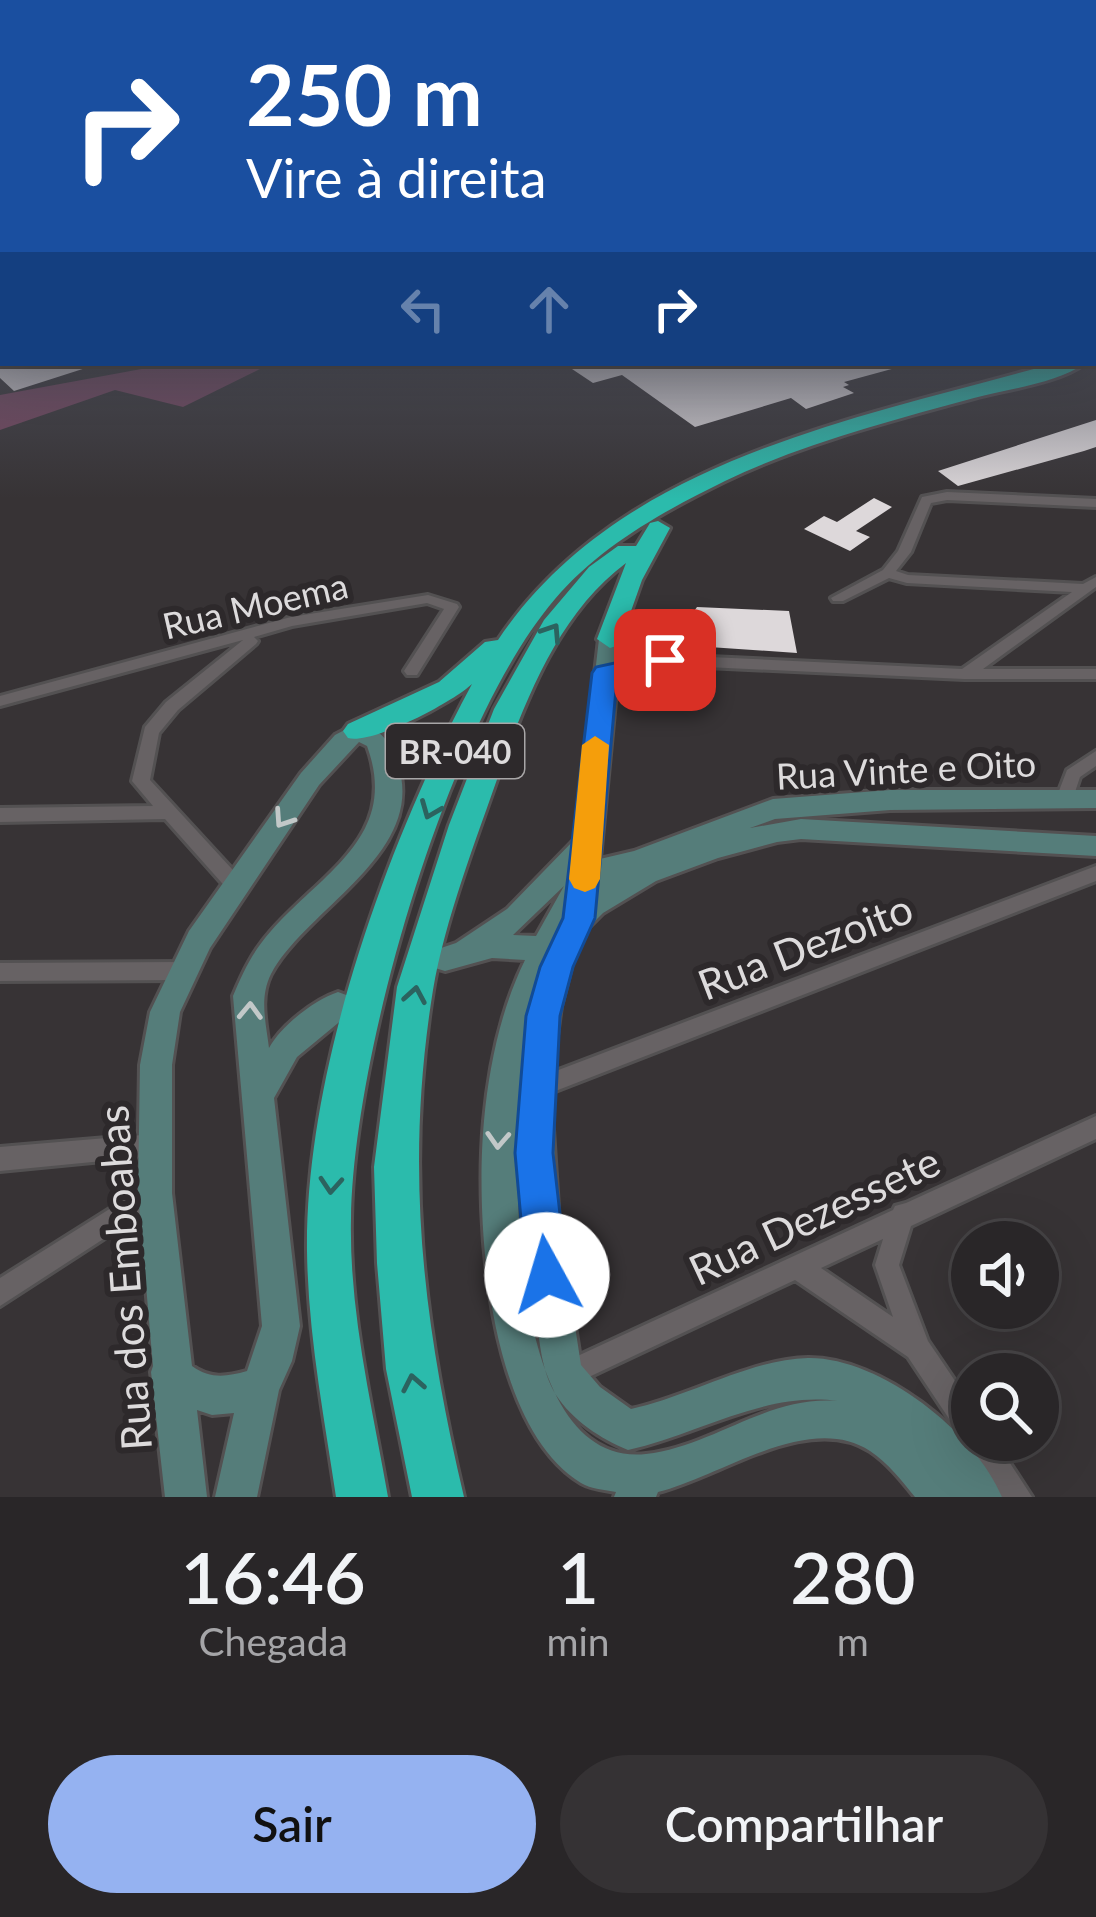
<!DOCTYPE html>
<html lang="pt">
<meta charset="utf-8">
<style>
body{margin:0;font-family:Lato,sans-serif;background:#353234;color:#f1f3f6;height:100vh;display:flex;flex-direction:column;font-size:45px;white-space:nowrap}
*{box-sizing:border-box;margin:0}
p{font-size:39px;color:#a5a5a8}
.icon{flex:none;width:66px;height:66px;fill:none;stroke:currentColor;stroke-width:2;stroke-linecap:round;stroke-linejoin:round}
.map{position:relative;height:1497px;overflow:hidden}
.panel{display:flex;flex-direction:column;background:#292628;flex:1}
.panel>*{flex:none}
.hud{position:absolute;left:0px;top:0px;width:1098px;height:366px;box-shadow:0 12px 48px #0002,0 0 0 3px #454345;background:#1a4fa0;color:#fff;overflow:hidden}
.fabs{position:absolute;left:951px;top:1221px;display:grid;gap:24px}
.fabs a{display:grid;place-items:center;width:108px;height:108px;border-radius:50%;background:#292628;box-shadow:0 12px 48px #0002,0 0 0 3px #454345;font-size:60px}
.pin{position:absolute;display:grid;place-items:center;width:102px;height:102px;color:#fff;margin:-51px;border-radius:24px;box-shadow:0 6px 18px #0006}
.me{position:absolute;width:132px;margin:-66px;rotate:354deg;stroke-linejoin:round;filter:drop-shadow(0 0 9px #0008)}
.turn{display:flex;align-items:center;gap:42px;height:252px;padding:0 48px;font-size:54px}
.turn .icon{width:156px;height:156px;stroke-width:2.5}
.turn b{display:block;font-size:84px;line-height:102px}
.lanes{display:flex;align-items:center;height:114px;padding:0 48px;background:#0003;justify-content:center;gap:60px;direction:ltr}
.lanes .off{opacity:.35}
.eta{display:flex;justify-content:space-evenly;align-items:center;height:204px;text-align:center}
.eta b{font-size:72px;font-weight:600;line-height:84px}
.primary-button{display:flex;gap:24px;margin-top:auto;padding:24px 48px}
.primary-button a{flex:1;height:138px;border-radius:72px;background:#95b2f1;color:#111;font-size:48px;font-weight:600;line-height:138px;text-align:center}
.primary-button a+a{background:#353234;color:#f1f3f6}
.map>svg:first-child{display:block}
.green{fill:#76455e}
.building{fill:#ddd8da}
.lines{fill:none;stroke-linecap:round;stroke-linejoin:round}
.street-casing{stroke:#535152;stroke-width:6}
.secondary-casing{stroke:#535152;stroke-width:6}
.highway-casing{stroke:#535152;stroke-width:6}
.street{fill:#676264;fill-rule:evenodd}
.secondary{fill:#557d7a;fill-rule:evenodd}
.highway{fill:#2bbbac;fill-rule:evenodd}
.oneway{stroke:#2c635f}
.oneway2{stroke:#c2c8c8}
.route{fill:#1a73e8;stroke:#114b97;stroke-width:3}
.slow{fill:#f59e0b}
.labels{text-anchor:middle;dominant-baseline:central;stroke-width:12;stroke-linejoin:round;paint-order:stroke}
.shield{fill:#2d292b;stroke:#a8a6a7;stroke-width:3}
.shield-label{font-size:33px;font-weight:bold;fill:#dddbdc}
.street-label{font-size:36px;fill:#dddbdc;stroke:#2d292b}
.near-street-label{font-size:42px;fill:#dddbdc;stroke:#2d292b}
</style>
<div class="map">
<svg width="1096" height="1497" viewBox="0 0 1096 1497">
<rect width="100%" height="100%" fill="#373335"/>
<!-- green -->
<path class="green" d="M174 363H272L183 407 115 390 0 430V395Z"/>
<!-- building -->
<path class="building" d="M0 363H92V366L14 391 0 378Z
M563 363H899V367L844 382 849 385 843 387 854 393 806 409 791 398 695 427 622 375 593 383Z
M1096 420V447L1084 451 958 486 938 471Z
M874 498 892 507 856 531 870 537 850 551 804 529 824 516 837 522Z
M697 607 789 611 797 653 709 647 708 637 679 636 676 643 662 635 671 621 685 624Z"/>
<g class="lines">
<defs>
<path id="street" d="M3 314V321L0 322V315Z
M947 492 1096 499V507L947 500 931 503 911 552 896 571 908 575 1083 584 1096 577V587L983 669H1096V679H964L664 665 605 678 597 673 600 669 647 659 605 642 603 639 610 634 667 655 962 669 1072 592 907 583 889 578 843 601H833L831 598 883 570 898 551 922 497Z
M428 595 457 604 459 607 417 675H407L404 671 444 609 427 603 292 626 254 637 258 641 256 644 178 710 159 733 150 780 243 881 245 886 243 891 236 894 229 891 165 819 0 822V808L153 806 132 781 145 727 166 702 243 640 0 706V696L291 617Z
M1096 751V766L1080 777 1072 801H1060L1057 796 1067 770Z
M1096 866V881L540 1097 532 1094 529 1087 532 1080 540 1077Z
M182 962 189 965 192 971 189 977 182 980 0 981V963Z
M1096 1116V1139L911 1226 899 1265 928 1341 972 1406V1440H995L1032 1497H1001L908 1357 795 1280 574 1384 565 1388 556 1384 552 1375 556 1366 893 1210 895 1206 906 1203ZM883 1239 875 1265 893 1317 821 1268Z
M154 1134 162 1137 165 1145 162 1153 154 1156 0 1171V1147Z
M154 1181 162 1185 166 1193 162 1201 0 1306V1278Z"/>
<path id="secondary" d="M610 632 621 639 600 859 634 851 773 799 890 790H1096V808L890 810 775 819 750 828 801 819 1096 836V856L801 839 777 842 718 858 656 881 603 913 587 929 573 960 561 1006 554 1058 552 1114 559 1223 581 1365 600 1387 631 1409C688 1397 751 1359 808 1358 880 1357 975 1432 1002 1497H915C902 1481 888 1463 870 1451 809 1411 720 1477 658 1492L656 1497H614L616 1492C605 1490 591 1489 581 1483 487 1426 475 1219 484 1121 489 1066 501 1009 525 960L492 958 445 971 435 968 431 959 435 950 456 943 507 909 576 838 599 639ZM564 886 536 936 513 935ZM523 1068C518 1151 523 1233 536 1315 540 1343 541 1370 556 1395 572 1420 601 1439 628 1450 699 1434 765 1391 838 1401 768 1395 714 1446 646 1454 506 1469 511 1156 523 1068Z
M358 723C380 730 388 738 396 759 432 851 307 907 271 974 259 998 266 1023 269 1048 281 1026 314 1000 338 992L349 996 353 1005 349 1014 297 1057 274 1098 300 1326 292 1361 279 1390 257 1497H215L234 1413 212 1415 197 1410 207 1497H165L151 1372 153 1366 138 1193 140 1065 150 1012 189 931 301 773 335 735ZM359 742 367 746C400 836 323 872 271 931 253 951 243 972 233 996L262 1326 247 1371C226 1377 210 1379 192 1366L172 1193V1065L180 1012 210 948 319 785Z"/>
<path id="highway" d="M1055 363H1085C1059 383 1007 389 974 398 890 421 804 443 725 481 664 511 600 546 555 599 447 725 353 1054 351 1219 349 1313 372 1405 388 1497H336C324 1416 308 1334 307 1251 305 1071 387 842 472 684 453 702 372 745 348 738L343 731 348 724 439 682 485 642 498 640C620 458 859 419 1055 363Z
M658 521 670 528 642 580 619 645 610 648 597 639 626 563C560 612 527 696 500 771 477 837 444 922 433 990 404 1169 423 1323 464 1497H412L386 1369 377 1263 374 1167 397 987 449 825 494 709 544 620 589 567 618 546H636L650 523Z"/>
</defs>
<!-- street casing -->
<use href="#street" class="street-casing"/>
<!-- secondary casing -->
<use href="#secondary" class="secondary-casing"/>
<!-- highway casing -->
<use href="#highway" class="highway-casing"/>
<!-- street -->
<use href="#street" class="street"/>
<!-- secondary -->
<use href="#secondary" class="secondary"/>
<!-- highway -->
<use href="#highway" class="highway"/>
</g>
<!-- one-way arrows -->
<defs><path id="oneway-chevron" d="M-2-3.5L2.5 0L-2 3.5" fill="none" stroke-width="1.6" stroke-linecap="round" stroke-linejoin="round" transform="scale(3)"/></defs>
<g class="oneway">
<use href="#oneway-chevron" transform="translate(552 632) rotate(-57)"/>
<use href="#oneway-chevron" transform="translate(430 810) rotate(112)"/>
<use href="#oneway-chevron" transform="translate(415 995) rotate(-80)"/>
<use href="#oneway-chevron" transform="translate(331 1185) rotate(94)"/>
<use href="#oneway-chevron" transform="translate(413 1383) rotate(-101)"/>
</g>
<g class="oneway2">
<use href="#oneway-chevron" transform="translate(283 819) rotate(124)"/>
<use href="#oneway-chevron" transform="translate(250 1011) rotate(-88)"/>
<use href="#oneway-chevron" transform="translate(498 1140) rotate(93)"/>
</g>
<!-- sky -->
<linearGradient id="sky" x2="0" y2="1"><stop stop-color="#1e1c1d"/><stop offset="0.58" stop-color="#4d505c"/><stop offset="1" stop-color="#4d505c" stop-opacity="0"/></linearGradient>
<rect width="1096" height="499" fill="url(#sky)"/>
<!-- route -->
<path class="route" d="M665 652 677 660 674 666 617 679 595 918 573 967 560 1016 553 1153 567 1275 561 1290 547 1296 532 1290 526 1275 515 1153 526 1016 540 967 563 918 592 673 596 667Z"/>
<!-- slow -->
<path class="slow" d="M595 736 609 745 600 879 595 888 585 892 574 888 569 879 582 745Z"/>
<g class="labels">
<!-- shield labels -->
<rect class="shield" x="386" y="724" width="138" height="54" rx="9"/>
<g class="shield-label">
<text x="455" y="751">BR-040</text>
</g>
<!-- street labels -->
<g class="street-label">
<text transform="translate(255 605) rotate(-13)">Rua Moema</text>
<text transform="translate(906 769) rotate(-3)">Rua Vinte e Oito</text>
</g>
<!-- near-street labels -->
<g class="near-street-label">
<text transform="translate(805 946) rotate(-21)">Rua Dezoito</text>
<text transform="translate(814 1215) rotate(-25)">Rua Dezessete</text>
<text transform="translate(124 1278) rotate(-94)">Rua dos Emboabas</text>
</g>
</g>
</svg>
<div class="fabs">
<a><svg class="icon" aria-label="sound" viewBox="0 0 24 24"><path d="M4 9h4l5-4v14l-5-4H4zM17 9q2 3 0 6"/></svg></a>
<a><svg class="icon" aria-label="search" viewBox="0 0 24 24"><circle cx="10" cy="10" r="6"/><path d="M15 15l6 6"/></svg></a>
</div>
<div class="pin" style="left:665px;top:660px;background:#d93025"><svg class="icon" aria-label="arrive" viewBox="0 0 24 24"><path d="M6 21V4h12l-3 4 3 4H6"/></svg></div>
<svg class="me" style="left:547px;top:1275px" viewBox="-20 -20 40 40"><circle r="19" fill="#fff"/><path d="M0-13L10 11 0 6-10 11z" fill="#1a73e8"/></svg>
<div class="hud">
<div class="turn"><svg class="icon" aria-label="right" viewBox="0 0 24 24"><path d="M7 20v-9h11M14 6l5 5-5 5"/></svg><div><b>250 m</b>Vire à direita</div></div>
<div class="lanes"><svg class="icon off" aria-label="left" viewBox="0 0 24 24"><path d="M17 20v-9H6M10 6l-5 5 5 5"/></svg><svg class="icon off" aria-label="ahead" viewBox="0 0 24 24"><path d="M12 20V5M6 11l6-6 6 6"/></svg><svg class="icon" aria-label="right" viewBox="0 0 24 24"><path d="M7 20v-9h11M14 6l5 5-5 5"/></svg></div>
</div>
</div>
<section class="panel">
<div class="eta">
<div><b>16:46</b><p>Chegada</p></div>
<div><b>1</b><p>min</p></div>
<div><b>280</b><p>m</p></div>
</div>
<div class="primary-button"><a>Sair</a><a>Compartilhar</a></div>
</section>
